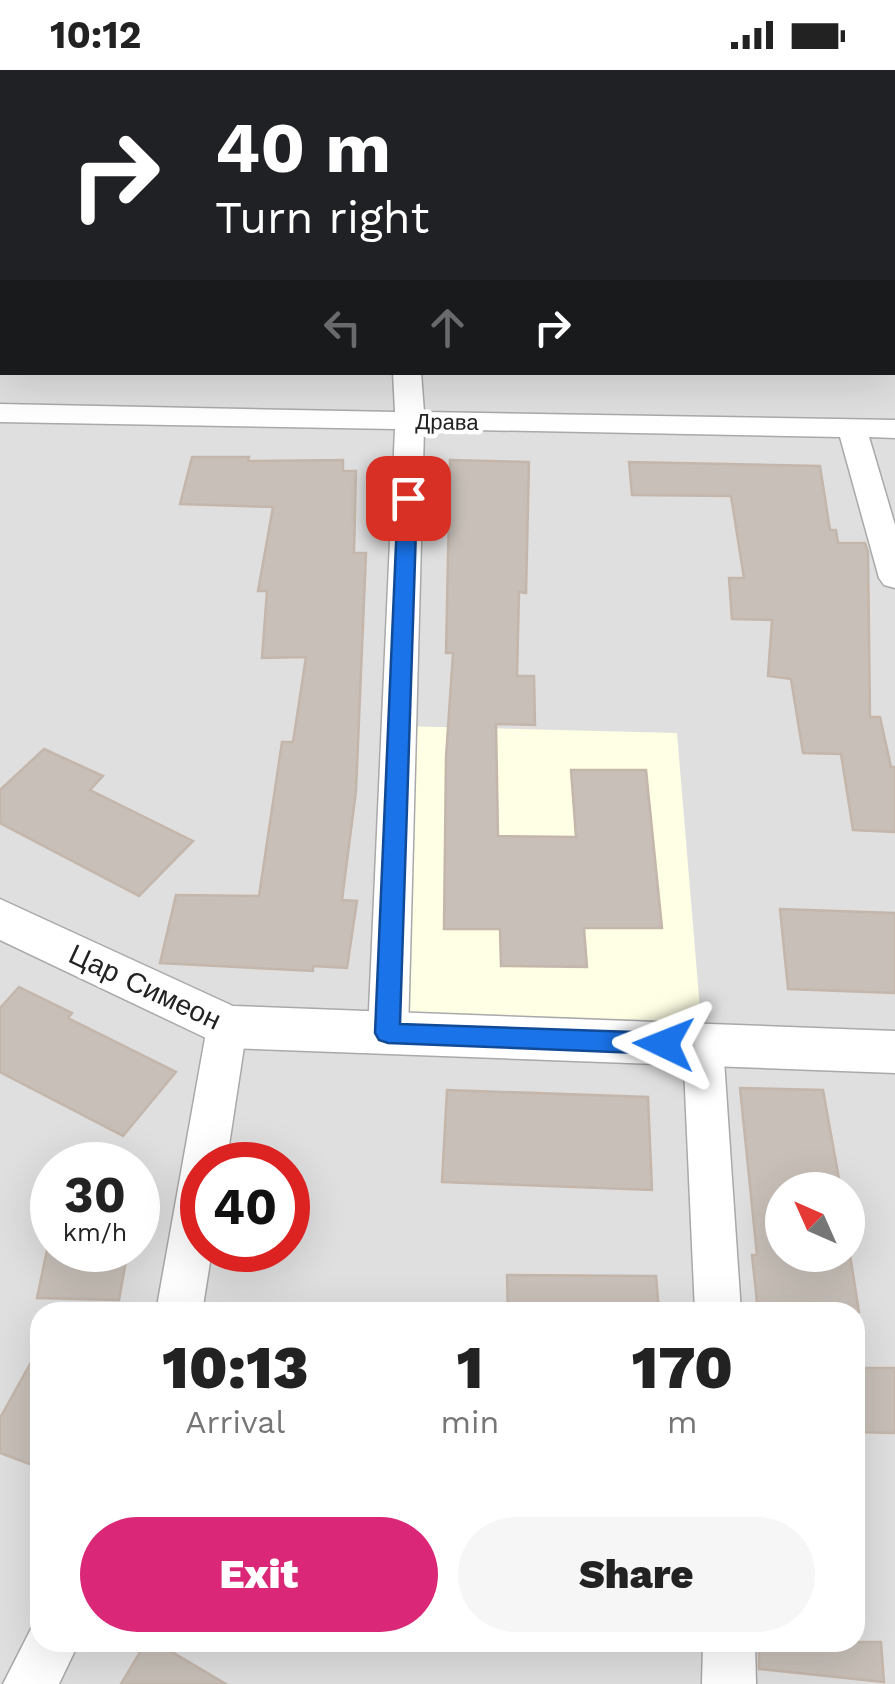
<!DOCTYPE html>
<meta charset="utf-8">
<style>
body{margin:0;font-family:"Work Sans",sans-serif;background:#f6f6f6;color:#222;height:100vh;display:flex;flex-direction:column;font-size:38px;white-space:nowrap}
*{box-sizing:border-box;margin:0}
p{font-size:32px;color:#767676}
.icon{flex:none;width:55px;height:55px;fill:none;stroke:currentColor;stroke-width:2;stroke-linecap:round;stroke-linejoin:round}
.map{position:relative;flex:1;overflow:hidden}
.side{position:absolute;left:30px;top:1232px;width:835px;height:350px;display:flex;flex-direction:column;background:#fff;border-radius:30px;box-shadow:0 10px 40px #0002}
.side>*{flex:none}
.banner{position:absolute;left:0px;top:0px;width:895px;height:305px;box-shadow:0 10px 40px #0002;background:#202124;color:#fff;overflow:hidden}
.needle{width:65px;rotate:315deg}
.controls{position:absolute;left:765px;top:1102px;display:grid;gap:20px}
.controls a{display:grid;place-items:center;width:100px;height:100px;border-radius:50%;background:#fff;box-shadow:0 10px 40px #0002;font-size:50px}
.speed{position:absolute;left:30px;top:1072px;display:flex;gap:20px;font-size:50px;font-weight:700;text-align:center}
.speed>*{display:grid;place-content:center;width:130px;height:130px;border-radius:50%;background:#fff;box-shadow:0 10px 40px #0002;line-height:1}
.speed small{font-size:25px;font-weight:400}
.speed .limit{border:15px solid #d22;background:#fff;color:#111}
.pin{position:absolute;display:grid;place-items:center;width:85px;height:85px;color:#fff;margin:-42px;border-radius:20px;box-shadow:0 5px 15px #0006}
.me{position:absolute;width:110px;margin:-55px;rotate:272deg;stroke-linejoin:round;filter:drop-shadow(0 0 8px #0008)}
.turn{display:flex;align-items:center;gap:35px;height:210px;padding:0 50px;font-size:45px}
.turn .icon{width:130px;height:130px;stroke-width:2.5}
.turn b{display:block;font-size:70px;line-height:85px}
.lanes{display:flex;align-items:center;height:95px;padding:0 50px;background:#0003;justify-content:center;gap:50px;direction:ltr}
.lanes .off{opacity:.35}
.eta{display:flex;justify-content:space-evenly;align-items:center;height:170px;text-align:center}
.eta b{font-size:60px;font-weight:800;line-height:70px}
.button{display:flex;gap:20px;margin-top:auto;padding:20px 50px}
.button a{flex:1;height:115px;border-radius:60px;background:#db2777;color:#fff;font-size:40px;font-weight:800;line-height:115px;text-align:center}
.button a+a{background:#f6f6f6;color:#222}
.status{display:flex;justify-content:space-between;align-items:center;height:70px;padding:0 50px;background:#fff;direction:ltr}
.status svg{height:28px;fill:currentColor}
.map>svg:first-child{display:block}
.residential{fill:#e0dfdf;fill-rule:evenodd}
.education{fill:#ffffe5}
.park{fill:#c8facc}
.building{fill:#c7bfb8;stroke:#c4b6ab;stroke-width:2.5}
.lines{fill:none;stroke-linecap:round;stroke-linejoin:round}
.minor-casing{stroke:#a9a9a9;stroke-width:3}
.tertiary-casing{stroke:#a9a9a9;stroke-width:3}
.primary-casing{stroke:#a06b00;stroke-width:4}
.path{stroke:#fa8072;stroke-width:4;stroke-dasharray:4 4;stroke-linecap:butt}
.minor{fill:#fff;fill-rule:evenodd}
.tertiary{fill:#fff;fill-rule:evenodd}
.primary{fill:#fcd6a4;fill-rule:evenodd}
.route{fill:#1a73e8;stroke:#114b97;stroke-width:2.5}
.labels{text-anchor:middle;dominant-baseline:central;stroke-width:9;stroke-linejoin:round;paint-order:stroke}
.far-street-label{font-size:22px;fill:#222;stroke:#fff}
.street-label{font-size:28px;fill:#222;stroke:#fff}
</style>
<div class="status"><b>10:12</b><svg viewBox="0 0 49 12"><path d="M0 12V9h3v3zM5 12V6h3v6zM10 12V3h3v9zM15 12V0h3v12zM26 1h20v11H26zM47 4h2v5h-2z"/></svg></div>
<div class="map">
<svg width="895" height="1614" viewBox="0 0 895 1614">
<rect width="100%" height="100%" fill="#f2efe9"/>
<!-- residential -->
<path class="residential" d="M0 0H895V1614H0ZM2 2H892V302H2ZM52 1095H138V1180H52ZM202 1095H288V1180H202ZM782 1120H848V1185H782ZM40 1242H855V1572H40Z"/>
<!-- education -->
<path class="education" d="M399 656 677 663 703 975 388 963Z"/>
<!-- park -->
<path class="park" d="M272 0H895V212L892 2H268Z"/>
<!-- building -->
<path class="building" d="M192 387H249L248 391 343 390V401H356L354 483H366L356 721 342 830 357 831 347 898 313 896V901L160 893 176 825 259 826 282 672H293L306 587 262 588 267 521H258L273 437 180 434Z
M450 390 529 392 526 523 519 522 517 606H534L535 655 496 654 498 766 576 767 571 700H646L662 858H584L587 897 501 896 500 859H444L446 687 453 583H446Z
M629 392 820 396 830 460H836L838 473H865L868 482 870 647H880L891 697H895V762L853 760 841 684 803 683 791 609 768 606 772 550 732 549 729 508H744L731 426 632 425Z
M44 679 103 706 90 720 193 771 139 826 0 753V720Z
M780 839 895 843V923L788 919Z
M19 917 72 943 68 948 176 1002 123 1066 0 1002V938Z
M740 1018 823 1020 841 1120H782V1185H850L859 1242H758L752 1185H757Z
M447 1020 648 1027 652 1120 442 1112Z
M47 1180H128L119 1230 37 1228Z
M507 1205 656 1206 659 1242H508Z
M40 1276V1398L0 1383V1348Z
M855 1298H895V1363L855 1362Z
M146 1572H155L226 1614H121Z
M759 1572H881L884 1612 759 1599Z"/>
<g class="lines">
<defs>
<path id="minor" d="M393 302H421L424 342 895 350V368L869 367 895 455V518L884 515 879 508 840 367 424 359 408 963 402 975 388 980 374 975 368 963 395 359 0 352V334L395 342Z
M227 941 241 945 247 957 226 1095H202V1180H212L202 1242H156L207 957 213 945Z
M703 958 717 963 723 975 741 1242H695L683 975 689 963Z
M40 1551V1572H79L59 1614H3L34 1553Z
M703 1572H755L756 1614H702Z"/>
<path id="tertiary" d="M0 829 233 936 895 961V1003L227 978 0 870Z"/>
<path id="primary" d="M2 153V175L0 176V154Z"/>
</defs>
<!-- minor casing -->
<use href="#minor" class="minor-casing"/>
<!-- tertiary casing -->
<use href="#tertiary" class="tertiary-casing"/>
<!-- primary casing -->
<use href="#primary" class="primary-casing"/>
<!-- path -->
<path class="path" d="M749 0 756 2"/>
<!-- minor -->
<use href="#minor" class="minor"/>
<!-- tertiary -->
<use href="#tertiary" class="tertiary"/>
<!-- primary -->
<use href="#primary" class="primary"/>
</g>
<!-- route -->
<path class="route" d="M408 422 417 428 400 954 664 963 673 966 676 974 673 981 664 984 388 973 379 970 375 963 398 428Z"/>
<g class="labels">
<!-- far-street labels -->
<g class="far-street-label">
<text transform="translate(447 352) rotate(1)">Драва</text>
</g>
<!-- street labels -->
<g class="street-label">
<text transform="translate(145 917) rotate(25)">Цар Симеон</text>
</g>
</g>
</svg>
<div class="controls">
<a><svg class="needle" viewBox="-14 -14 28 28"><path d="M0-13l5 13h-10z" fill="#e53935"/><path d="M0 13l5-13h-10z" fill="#767676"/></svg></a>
</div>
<div class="speed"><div>30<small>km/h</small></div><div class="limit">40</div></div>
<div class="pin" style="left:408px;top:428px;background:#d93025"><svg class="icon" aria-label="arrive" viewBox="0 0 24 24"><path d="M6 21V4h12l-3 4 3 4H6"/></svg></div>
<svg class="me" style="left:664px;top:974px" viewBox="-20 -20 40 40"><path d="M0-17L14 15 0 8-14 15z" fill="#1a73e8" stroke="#fff" stroke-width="4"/></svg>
<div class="banner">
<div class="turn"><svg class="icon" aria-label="right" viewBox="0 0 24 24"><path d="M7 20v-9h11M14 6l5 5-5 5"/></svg><div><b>40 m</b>Turn right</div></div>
<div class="lanes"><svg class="icon off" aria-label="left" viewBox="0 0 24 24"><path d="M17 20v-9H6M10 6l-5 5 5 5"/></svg><svg class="icon off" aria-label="ahead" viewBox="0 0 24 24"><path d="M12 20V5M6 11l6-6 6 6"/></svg><svg class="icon" aria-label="right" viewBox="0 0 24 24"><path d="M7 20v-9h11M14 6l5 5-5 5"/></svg></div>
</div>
<section class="side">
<div class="eta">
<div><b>10:13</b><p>Arrival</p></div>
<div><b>1</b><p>min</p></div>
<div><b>170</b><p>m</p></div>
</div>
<div class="button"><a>Exit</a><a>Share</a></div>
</section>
</div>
